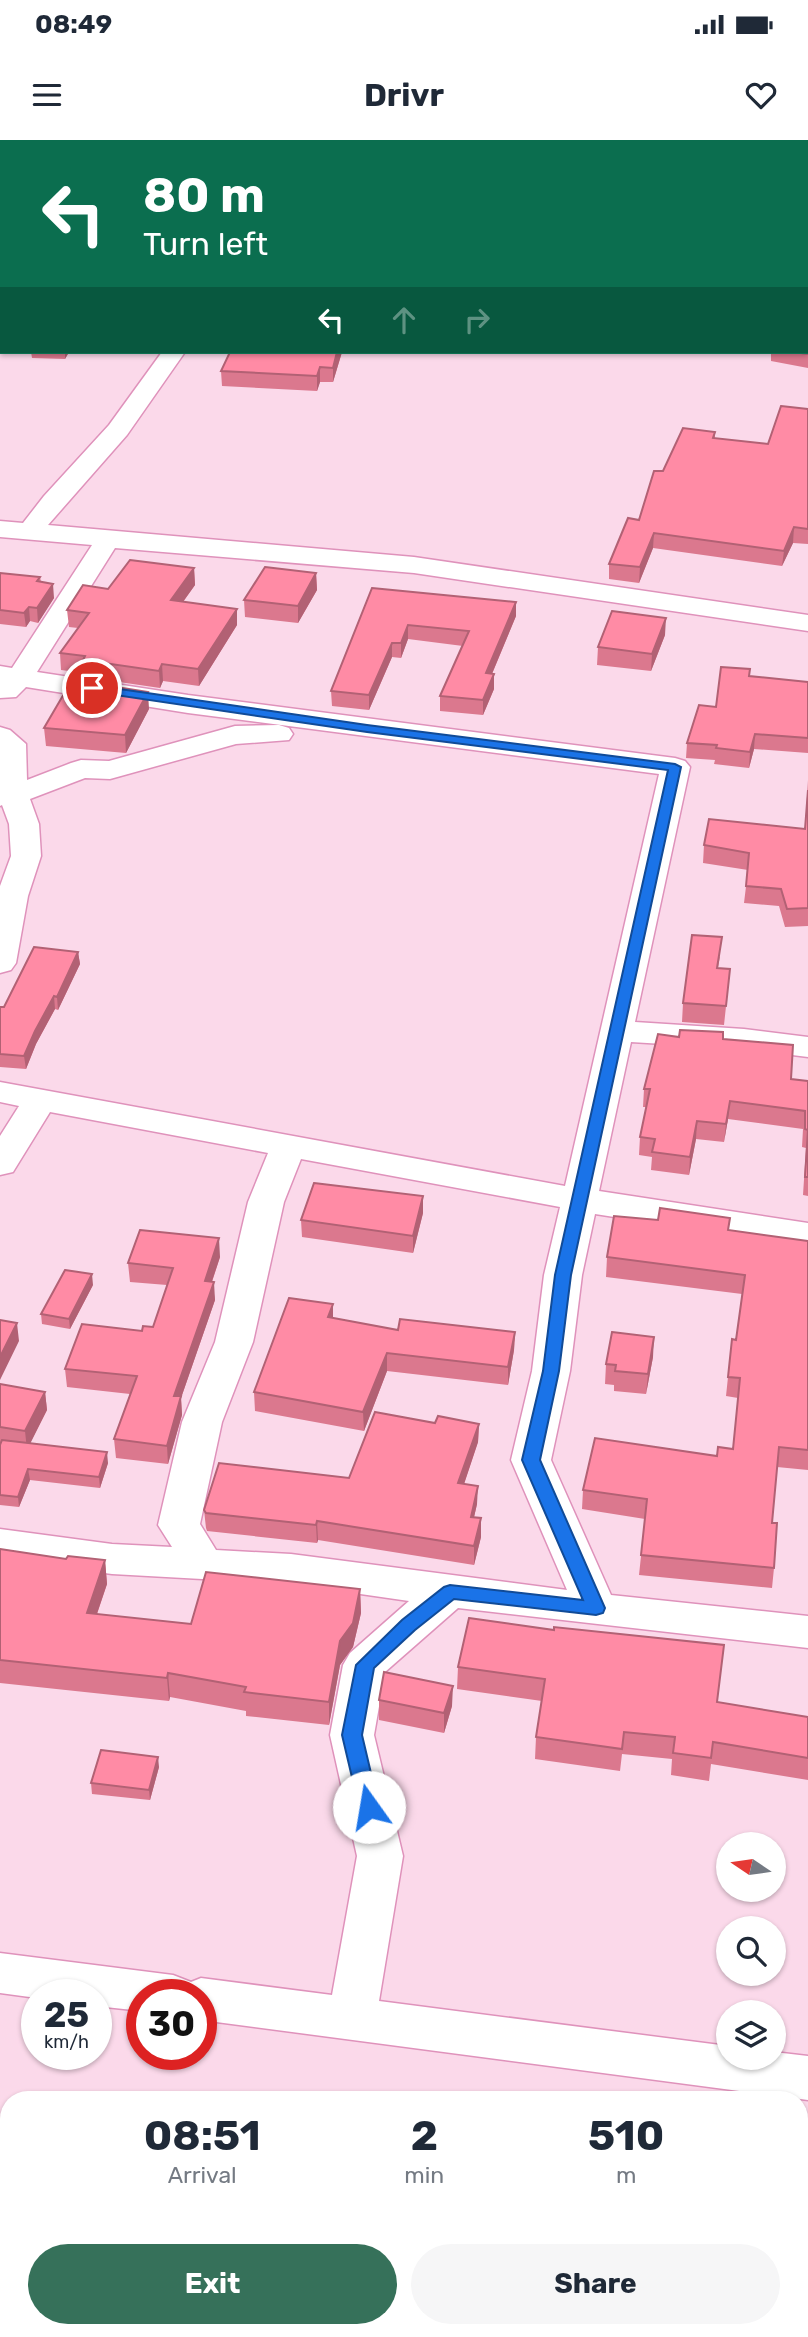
<!DOCTYPE html>
<style>
body{margin:0;font-family:Rubik,sans-serif;background:#f6f6f7;color:#1f2937;height:100vh;display:flex;flex-direction:column;font-size:26px;white-space:nowrap}
*{box-sizing:border-box;margin:0}
p{font-size:23px;color:#747a83}
.icon{flex:none;width:38px;height:38px;fill:none;stroke:currentColor;stroke-width:2;stroke-linecap:round;stroke-linejoin:round}
.map{position:relative;flex:1;overflow:hidden}
.panel{position:absolute;left:0px;top:1951px;width:808px;height:247px;display:flex;flex-direction:column;background:#fff;border-radius:28px 28px 0 0;box-shadow:0 2px 5px #0004}
.panel>*{flex:none}
.guide{position:absolute;left:0px;top:0px;width:808px;height:214px;box-shadow:0 2px 5px #0004;background:#0b6e4f;color:#fff;overflow:hidden}
.needle{width:46px;rotate:283deg}
.fabs{position:absolute;left:716px;top:1692px;display:grid;gap:14px}
.fabs a{display:grid;place-items:center;width:70px;height:70px;border-radius:50%;background:#fff;box-shadow:0 2px 5px #0004;font-size:35px}
.speed{position:absolute;left:21px;top:1839px;display:flex;gap:14px;font-size:35px;font-weight:700;text-align:center}
.speed>*{display:grid;place-content:center;width:91px;height:91px;border-radius:50%;background:#fff;box-shadow:0 2px 5px #0004;line-height:1}
.speed small{font-size:18px;font-weight:400}
.speed .limit{border:10px solid #d22;background:#fff;color:#111}
.pin{position:absolute;display:grid;place-items:center;width:60px;height:60px;color:#fff;margin:-30px;border:4px solid #fff;border-radius:50%;box-shadow:0 2px 7px #0007}
.me{position:absolute;width:77px;margin:-38px;rotate:347deg;stroke-linejoin:round;filter:drop-shadow(0 0 5px #0008)}
.turn{display:flex;align-items:center;gap:24px;height:147px;padding:0 28px;font-size:32px}
.turn .icon{width:91px;height:91px;stroke-width:2.5}
.turn b{display:block;font-size:49px;line-height:60px}
.lanes{display:flex;align-items:center;height:66px;padding:0 28px;background:#0003;justify-content:center;gap:35px;direction:ltr}
.lanes .off{opacity:.35}
.eta{display:flex;justify-content:space-evenly;align-items:center;height:119px;text-align:center}
.eta b{font-size:42px;font-weight:700;line-height:49px}
.button{display:flex;gap:14px;margin-top:auto;padding:14px 28px}
.button a{flex:1;height:80px;border-radius:42px;background:#36715a;color:#fff;font-size:28px;font-weight:700;line-height:80px;text-align:center}
.button a+a{background:#f6f6f7;color:#1f2937}
.status{display:flex;justify-content:space-between;align-items:center;height:49px;padding:0 35px;background:#fff;direction:ltr}
.status svg{height:19px;fill:currentColor}
header{display:flex;justify-content:space-between;align-items:center;height:91px;padding:0 28px;background:#fff;font-size:32px;font-weight:700}
.map>svg:first-child{display:block}
.lines{fill:none;stroke-linecap:round;stroke-linejoin:round}
.minor-casing{stroke:#df92bb;stroke-width:3}
.minor{fill:#fff;fill-rule:evenodd}
.wall{fill:#db788e}
.shaded-wall{fill:#b26174}
.building{fill:#ff8ba5;stroke:#b26174;stroke-width:2}
.route{fill:#1a73e8;stroke:#114b97;stroke-width:2}
</style>
<div class="status"><b>08:49</b><svg viewBox="0 0 49 12"><path d="M0 12V9h3v3zM5 12V6h3v6zM10 12V3h3v9zM15 12V0h3v12zM26 1h20v11H26zM47 4h2v5h-2z"/></svg></div>
<header><svg class="icon" aria-label="menu" viewBox="0 0 24 24"><path d="M4 6h16M4 12h16M4 18h16"/></svg>Drivr<svg class="icon" aria-label="heart" viewBox="0 0 24 24"><path d="M12 20l-8-8c-3-5 5-10 8-4 3-6 11-1 8 4z"/></svg></header>
<div class="map">
<svg width="808" height="2197" viewBox="0 0 808 2197">
<rect width="100%" height="100%" fill="#fbd9ea"/>
<g class="lines">
<defs>
<path id="minor" d="M141 0H161V2H141Z
M0 101H2L0 116Z
M162 212H185L127 295 48 385 414 417 808 475V491L414 433 115 408 37 532 188 555 675 618 685 621 690 627 635 882 744 889 808 897V917L744 909 631 902 599 1051 808 1083V1107L595 1074 582 1135 570 1231 551 1320 611 1455 808 1476V1508L458 1468 385 1532 374 1595 403 1716 379 1861 728 1906V1918H774V1912L808 1916V1960L201 1880V1855H142V1871L96 1866V1855H37V1858L0 1853V1813L173 1835 191 1842 201 1838 332 1855 357 1716 330 1595 343 1525 350 1513 409 1461 291 1444 112 1434 0 1419V1389L112 1404 172 1407 158 1385 182 1282 215 1202 248 1062 268 1013 50 972 13 1032 0 1035V996L19 966 0 962V942L565 1046 659 634 188 573 26 547 16 557 0 558V526L12 528 92 405 0 397V381L23 383 44 356 109 285ZM301 1019 560 1067 544 1135 532 1231 511 1320 567 1450 291 1414 216 1410 200 1384 222 1282 253 1202 284 1062Z
M279 585 289 588 293 594 289 600 236 604 110 639 85 638 30 659 39 684 41 716 28 756 16 823 11 830 0 833V746L11 716 9 684 2 665 0 666V587L10 590 26 604 27 640 71 623 81 620 109 621 235 586Z"/>
</defs>
<!-- minor casing -->
<use href="#minor" class="minor-casing"/>
<!-- minor -->
<use href="#minor" class="minor"/>
</g>
<!-- wall -->
<path class="wall" d="M808 150V228L771 221V212H807Z
M31 212H69L65 219 32 218Z
M230 212H342L333 242H320L317 251 222 246 221 231Z
M808 269V404L793 403 782 426 653 408 639 443 609 439V424L639 380 663 331 715 292V298L768 304Z
M194 428 195 445 183 462 237 469V485L199 546 163 541 160 548 85 537 84 533 61 530 60 513 78 488 69 487 67 470 108 449Z
M0 433 40 437 41 442 54 458 38 483 30 481 26 487 0 484Z
M316 433 317 450 298 483 245 477 244 460Z
M372 448 516 462V476L492 534 494 549 483 575 440 571V556L463 506 408 499 401 518 392 517 369 570 332 566 331 551Z
M665 495 651 531 597 525 598 507Z
M749 536 808 542V613L754 609 749 628 714 624 715 620 686 618 687 603 716 567Z
M149 569 126 613 46 606 44 588Z
M808 640V786L785 787 779 766 744 763 748 730 703 723 704 705 805 689Z
M78 812 80 824 58 870 55 869 36 904 26 929 0 927V867H4Z
M720 816 718 828 730 829 724 885 682 882 683 863Z
M679 897 723 899 791 939 808 941V1056L803 1055 806 1008 802 1007 803 989 728 979 724 1002 696 999 689 1035 651 1030 652 1017 639 1015 640 997 646 967H643L644 949Z
M423 1073 413 1113 302 1097 301 1080Z
M729 1090 808 1101V1330L777 1327 772 1383 774 1428 772 1448 639 1435 645 1379 582 1369 583 1350 717 1316 733 1309 738 1258 726 1256 732 1199 736 1200 742 1154 606 1137 607 1117Z
M220 1117 212 1142 215 1160 181 1258 182 1275 168 1324 116 1318 114 1299 130 1254 67 1247 65 1229 142 1191 153 1187 167 1145 130 1142 128 1123Z
M93 1145 70 1189 42 1184 41 1174Z
M333 1178 398 1190 515 1192 514 1210 508 1245 387 1231 364 1291 255 1271 254 1252Z
M653 1217 646 1254 614 1251V1245L605 1244 606 1224Z
M0 1243V1244L45 1252 47 1270 30 1303 108 1323 100 1348 30 1340 19 1367 0 1365Z
M435 1283 479 1284 478 1302 464 1344 477 1364 474 1377 481 1397 474 1425 318 1400 317 1403 207 1391 206 1388 204 1370 349 1338Z
M0 1409 66 1419 105 1420 107 1444 97 1474 191 1484 360 1449 361 1473 353 1507 340 1525 329 1585 246 1576V1571L170 1557 169 1561 0 1543Z
M458 1527 717 1562 808 1577V1640L711 1624 709 1641 671 1635 672 1619 622 1614 620 1631 535 1619 536 1597 542 1561 457 1549Z
M379 1560 452 1566 444 1593 379 1580Z
M159 1627 150 1660 92 1654 91 1643Z
M73 2189H547L581 2195 83 2197 74 2195Z"/>
<!-- shaded-wall -->
<path class="shaded-wall" d="M65 212H69L65 219Z
M337 212H342L333 242V228Z
M320 227V242L317 251V236Z
M794 387 793 403 782 426 784 411Z
M654 393 653 408 639 443 640 427Z
M194 428 195 445 172 477 171 460Z
M316 433 317 450 298 483V466Z
M53 444 54 458 38 483 37 468Z
M516 462V476L486 548V533Z
M29 467 30 481 26 487 24 473Z
M237 469V485L199 546 198 529Z
M666 478 665 495 651 531 652 514Z
M408 485V499L401 518V503Z
M392 503V517L369 570V555Z
M162 524 163 541 160 548 159 531Z
M494 534V549L483 575V560Z
M148 552 149 569 126 613 125 595Z
M755 594 754 609 749 628 750 612Z
M78 812 80 824 58 870 57 857Z
M54 856 55 869 36 904 26 929 24 916 35 891Z
M730 961 728 979 724 1002 726 984Z
M697 981 696 999 689 1035 690 1017Z
M423 1056V1073L413 1113V1096Z
M219 1098 220 1117 206 1159 205 1141Z
M92 1134 93 1145 70 1189 69 1179Z
M214 1142 215 1160 181 1258 182 1275 168 1324 167 1306 174 1256Z
M333 1164V1182L328 1177Z
M17 1183 19 1201 0 1240V1217Z
M515 1192 514 1210 508 1245V1227Z
M654 1197 653 1217 646 1254 648 1234Z
M387 1213V1231L364 1291 363 1272Z
M45 1252 47 1270 27 1310 25 1291Z
M479 1284 478 1302 458 1362V1343Z
M107 1312 108 1323 100 1348 99 1337Z
M28 1329 30 1340 19 1367 18 1357Z
M478 1346 477 1364 470 1395 471 1377Z
M481 1378V1397L474 1425V1406Z
M317 1381 318 1400 317 1403 316 1385Z
M105 1420 107 1444 89 1497 87 1473Z
M360 1449 361 1473 353 1507 340 1525 329 1585V1562L340 1501Z
M168 1533 170 1557 169 1561 167 1538Z
M453 1546 452 1566 444 1593V1573Z
M158 1617 159 1627 150 1660 149 1650Z"/>
<!-- building -->
<path class="building" d="M808 150V214L793 212H807V151Z
M230 212H337L333 228 320 227 317 236 221 231Z
M781 266 808 269V389L794 387 784 411 654 393 640 427 609 424 628 378 639 380 654 331H663L683 288 715 292 713 298 768 304Z
M130 420 194 428 171 460 237 469 198 529 162 524 159 531 83 520 85 516 60 513 89 473 67 470 83 445 108 449Z
M265 427 316 433 298 466 244 460Z
M0 433 40 437 37 441 53 444 37 468 29 467 24 473 0 470Z
M372 448 516 462 486 533 494 534 483 560 440 556 469 491 408 485 401 503H392L369 555 331 551Z
M612 471 666 478 652 514 598 507Z
M721 527 750 529 749 536 808 542V598L755 594 750 612 716 608 717 605 687 603 699 565 716 567Z
M72 540 148 552 125 595 44 588Z
M808 650V768L787 769 781 749 746 746 749 713 704 705 709 679 805 689Z
M692 795 722 797 717 828 730 829 726 866 683 863Z
M34 807 78 812 57 857 54 856 35 891 24 916 0 914V867H4Z
M680 890 723 892V899L793 905 791 939 808 941V1037H805L808 990 805 989V971L730 961 726 984 697 981 690 1017 652 1012 655 999 640 997 650 949H644L658 894 679 897Z
M314 1043 423 1056 413 1096 301 1080Z
M660 1068 730 1078 728 1090 808 1101V1310L779 1307 772 1383H777L774 1428 641 1415 647 1359 583 1350 595 1298 717 1316 718 1307 733 1309 740 1238 728 1237 732 1199 736 1200 745 1135 607 1117 614 1076 658 1080Z
M140 1090 219 1098 205 1141 214 1142 174 1256H181L167 1306 114 1299 137 1236 65 1229 82 1184 142 1191 143 1186 153 1187 173 1128 128 1123Z
M65 1130 92 1134 69 1179 41 1174Z
M289 1158 333 1164 328 1177 398 1190 400 1179 515 1192 508 1227 387 1213 363 1272 254 1252Z
M0 1180 17 1183 0 1217Z
M612 1192 654 1197 648 1234 615 1231 616 1225 606 1224Z
M0 1244 45 1252 25 1291 0 1287Z
M375 1272 435 1283 438 1276 479 1284 458 1343 478 1346 471 1377 481 1378 474 1406 317 1381 316 1385 206 1373 204 1370 219 1323 349 1338Z
M2 1300 107 1312 99 1337 28 1329 18 1357 0 1355V1305Z
M0 1409 66 1419 68 1416 105 1420 87 1473 191 1484 206 1432 360 1449 353 1483 340 1501 329 1562 244 1552 246 1547 168 1533 167 1538 0 1520Z
M469 1478 554 1490V1487L724 1505 717 1562 808 1577V1618L713 1602 711 1618 673 1613 675 1597 624 1592 622 1609 536 1597 545 1539 458 1527Z
M384 1532 453 1546 444 1573 379 1560Z
M101 1610 158 1617 149 1650 91 1643Z
M86 2189H547L581 2195V2190L623 2197H83Z
M673 2189H674L717 2197H672Z"/>
<!-- route -->
<path class="route" d="M92 545 367 585 675 624 681 627 571 1135 559 1231 540 1320 605 1468 603 1473 596 1475 454 1459 415 1490 374 1528 362 1595 379 1667 376 1673 369 1675 362 1673 359 1667 342 1595 356 1525 402 1480 444 1447 450 1445 583 1460 522 1320 543 1231 555 1135 668 630 367 592 88 551V546Z"/>
</svg>
<div class="fabs">
<a><svg class="needle" viewBox="-14 -14 28 28"><path d="M0-13l5 13h-10z" fill="#e53935"/><path d="M0 13l5-13h-10z" fill="#747a83"/></svg></a>
<a><svg class="icon" aria-label="search" viewBox="0 0 24 24"><circle cx="10" cy="10" r="6"/><path d="M15 15l6 6"/></svg></a>
<a><svg class="icon" aria-label="layers" viewBox="0 0 24 24"><path d="M12 4l9 5-9 5-9-5zM3 14l9 5 9-5"/></svg></a>
</div>
<div class="speed"><div>25<small>km/h</small></div><div class="limit">30</div></div>
<div class="pin" style="left:92px;top:548px;background:#d93025"><svg class="icon" aria-label="arrive" viewBox="0 0 24 24"><path d="M6 21V4h12l-3 4 3 4H6"/></svg></div>
<svg class="me" style="left:369px;top:1667px" viewBox="-20 -20 40 40"><circle r="19" fill="#fff"/><path d="M0-13L10 11 0 6-10 11z" fill="#1a73e8"/></svg>
<div class="guide">
<div class="turn"><svg class="icon" aria-label="left" viewBox="0 0 24 24"><path d="M17 20v-9H6M10 6l-5 5 5 5"/></svg><div><b>80 m</b>Turn left</div></div>
<div class="lanes"><svg class="icon" aria-label="left" viewBox="0 0 24 24"><path d="M17 20v-9H6M10 6l-5 5 5 5"/></svg><svg class="icon off" aria-label="ahead" viewBox="0 0 24 24"><path d="M12 20V5M6 11l6-6 6 6"/></svg><svg class="icon off" aria-label="right" viewBox="0 0 24 24"><path d="M7 20v-9h11M14 6l5 5-5 5"/></svg></div>
</div>
<section class="panel">
<div class="eta">
<div><b>08:51</b><p>Arrival</p></div>
<div><b>2</b><p>min</p></div>
<div><b>510</b><p>m</p></div>
</div>
<div class="button"><a>Exit</a><a>Share</a></div>
</section>
</div>
